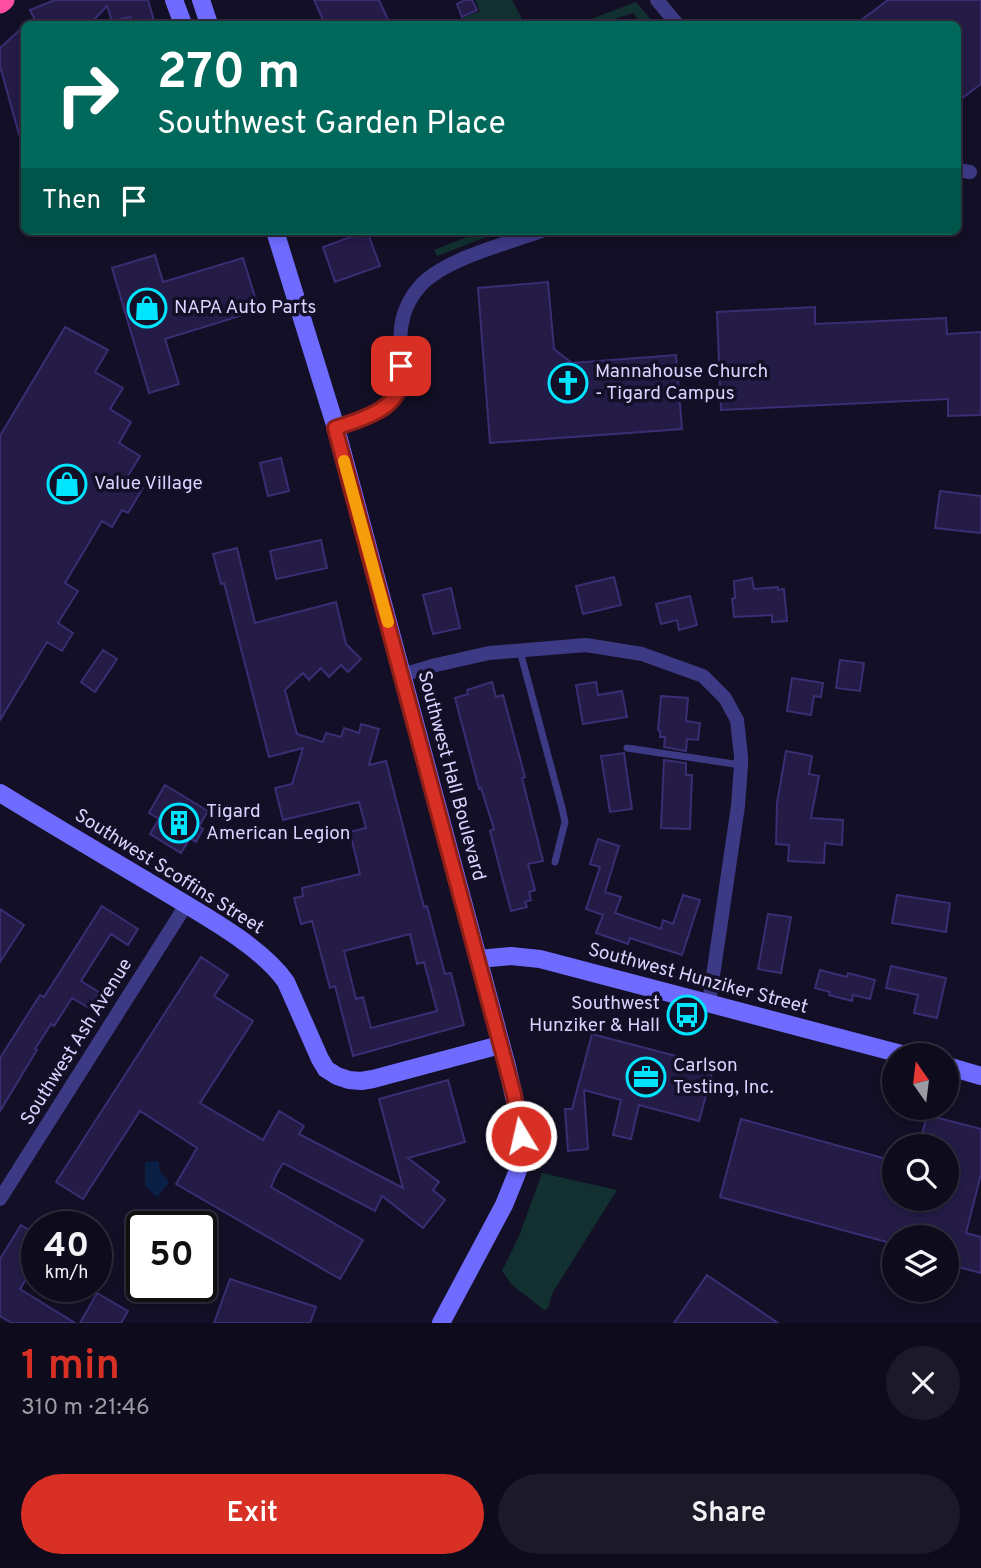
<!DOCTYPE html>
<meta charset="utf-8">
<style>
body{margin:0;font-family:Overpass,sans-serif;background:#1c1929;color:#f1f3f6;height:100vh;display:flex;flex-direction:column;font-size:26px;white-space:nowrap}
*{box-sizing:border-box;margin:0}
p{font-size:23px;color:#9b9ba3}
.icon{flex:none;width:38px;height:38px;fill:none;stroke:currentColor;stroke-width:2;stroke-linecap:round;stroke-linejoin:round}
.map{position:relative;height:1323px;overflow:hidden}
.details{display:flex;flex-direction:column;background:#0e0b1c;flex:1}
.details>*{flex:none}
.hud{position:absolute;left:21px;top:21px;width:940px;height:214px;border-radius:10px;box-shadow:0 4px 10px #0003,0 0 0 2px #2e2b3b;background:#00695c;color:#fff;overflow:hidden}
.needle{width:46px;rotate:346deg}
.tools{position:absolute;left:882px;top:1043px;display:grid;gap:14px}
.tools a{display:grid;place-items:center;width:77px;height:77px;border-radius:50%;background:#0e0b1c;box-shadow:0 4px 10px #0003,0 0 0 2px #2e2b3b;font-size:35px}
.speed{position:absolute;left:21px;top:1211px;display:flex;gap:14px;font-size:35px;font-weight:700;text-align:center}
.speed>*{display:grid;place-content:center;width:91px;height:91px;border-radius:50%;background:#0e0b1c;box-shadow:0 4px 10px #0003,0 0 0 2px #2e2b3b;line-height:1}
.speed small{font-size:18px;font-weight:400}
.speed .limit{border:4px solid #111;border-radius:10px;background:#fff;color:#111}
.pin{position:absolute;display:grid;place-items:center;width:60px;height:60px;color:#fff;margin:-30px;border-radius:14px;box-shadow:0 4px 10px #0006}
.me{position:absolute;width:77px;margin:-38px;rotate:351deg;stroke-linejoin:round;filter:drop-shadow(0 0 5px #0008)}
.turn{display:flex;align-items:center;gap:24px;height:147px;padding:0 21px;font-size:32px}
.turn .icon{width:91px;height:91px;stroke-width:2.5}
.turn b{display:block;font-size:49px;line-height:60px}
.then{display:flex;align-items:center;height:66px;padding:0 21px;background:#0003;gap:14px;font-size:26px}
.round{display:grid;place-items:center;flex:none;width:74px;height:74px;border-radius:37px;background:#1c1929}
.head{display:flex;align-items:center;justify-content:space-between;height:119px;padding:0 21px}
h1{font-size:42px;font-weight:600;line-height:52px;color:#d93025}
.action{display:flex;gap:14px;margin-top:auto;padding:14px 21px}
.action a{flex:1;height:80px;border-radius:42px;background:#d93025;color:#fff;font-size:28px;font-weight:600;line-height:80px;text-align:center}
.action a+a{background:#1c1929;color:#f1f3f6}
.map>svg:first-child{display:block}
.green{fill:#12302f}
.water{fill:#0a1f44}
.building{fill:#241b47;stroke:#3b2d73;stroke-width:2;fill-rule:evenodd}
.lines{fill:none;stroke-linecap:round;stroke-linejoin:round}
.lane{stroke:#3d3a85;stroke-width:7}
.street{stroke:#3d3a85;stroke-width:14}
.secondary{stroke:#6f6bff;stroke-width:18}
.highway{stroke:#ff4fa3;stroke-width:21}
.route-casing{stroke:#8d1f18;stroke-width:18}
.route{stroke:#d93025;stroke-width:12}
.slow{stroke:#f59e0b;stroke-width:12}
.labels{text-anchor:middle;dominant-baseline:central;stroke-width:7;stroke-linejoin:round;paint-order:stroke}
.poi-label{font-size:19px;fill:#d9d4ff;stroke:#130f26;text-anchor:start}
.street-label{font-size:19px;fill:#d9d4ff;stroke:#130f26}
</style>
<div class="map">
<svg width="981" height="1323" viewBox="0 0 981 1323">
<rect width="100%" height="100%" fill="#130f26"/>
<!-- green -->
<path class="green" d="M475 0H512L525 24H447L480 11Z
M636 2 655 24H641L633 13 599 24H578Z
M482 231H502L437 256 434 250Z
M542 1173 617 1190 553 1292 548 1308 544 1310 511 1284 502 1271 519 1236Z"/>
<!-- water -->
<path class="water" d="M158 1161 161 1173 167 1178 169 1183 157 1197 145 1186V1162Z"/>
<!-- building -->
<path class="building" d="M55 0H148L155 24H132L130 17 112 21 107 6 90 24H37L30 10Z
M314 0H379L390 24H325Z
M465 0H472L477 10 462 17 457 4Z
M888 0H981V84L957 102V24H856Z
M24 26V138H20L0 66V48Z
M367 231 380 266 335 282 323 247Z
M155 255 163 282 243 258 259 310 165 339 179 384 149 393 112 268Z
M548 282 554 349 572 363 676 355 682 429 490 443 478 288Z
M815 307V324L946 318 947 334 981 332V415L948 416V399L721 410 717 312Z
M65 327 108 350 95 372 123 388 110 409 131 422 119 443 140 456 126 479 143 488 128 513 122 510 112 527 102 521 65 583 78 591 58 623 73 633 62 651 47 642 0 720V436Z
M281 458 289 491 268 496 260 463Z
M940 491 981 496V533L935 528Z
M321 540 327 568 276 579 270 551Z
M237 548 255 623 336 602 346 644 361 659 348 672 341 665 329 677 321 668 309 680 303 673 285 690 292 716 297 734 323 742 326 733 341 737 344 728 359 733 361 724 379 729 369 765 386 761 424 907 427 906 445 974 451 973 464 1025 353 1056 335 986 330 988 312 921 301 924 294 898 303 896 302 888 360 874 350 832 366 828 359 802 283 820 275 788 292 784 303 748 269 757 224 583 221 584 213 554ZM410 934 417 964 424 962 437 1011 371 1028 363 997 356 999 344 951Z
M614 577 621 605 583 614 576 586Z
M752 578 754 589 778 587V590L784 589 787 621 772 622V615L734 617 732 599 735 598 734 581Z
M451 588 460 628 433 634 423 595Z
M690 596 697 625 679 630 677 620 661 624 656 604Z
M103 650 117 659 95 692 81 682Z
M840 660 864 663 860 691 836 688Z
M792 678 823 683 821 697 814 696 811 715 787 711Z
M492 682 496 697 503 695 525 777 522 778 543 861 528 864 535 890 529 892 531 900 525 902 527 907 511 911 490 831 494 829 481 788 479 789 455 698 468 694 467 690Z
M596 682 598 695 622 691 627 717 583 724 576 685Z
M661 696 688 698 686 721 700 723 698 740 687 739 686 751 664 747 665 737H660V731L658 730Z
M786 751 812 756 809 774 819 776 811 818 843 820 842 845 825 843 824 863 788 861 789 845 776 844 777 803Z
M624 753 632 809 610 812 601 756Z
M664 760 686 763V775H692L690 829 661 828Z
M165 785 208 811 199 826 203 829 196 842 190 838 181 853 150 834 159 819 149 813Z
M598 839 619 846 605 892 621 897 615 913 661 929 663 920 673 924 683 895 700 900 682 955 630 938 628 944 596 933 603 915 586 909 600 867 590 864Z
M897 895 950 903 946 932 892 923Z
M102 906 138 929 128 945 111 934 81 981 99 992 89 1008 72 998 54 1026 51 1024 35 1049 37 1050 0 1111V1058L40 995 44 997Z
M0 909 24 925 0 962Z
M768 914 791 917 781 973 758 969Z
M201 957 228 975 214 996 253 1021 200 1103 263 1140 279 1111 304 1126 299 1134 403 1188 379 1099 448 1080 465 1142 408 1158 439 1182 433 1190 445 1200 423 1228 382 1196 375 1211 283 1163 276 1175 271 1187 363 1240 340 1279 176 1184 197 1148 140 1111 83 1199 56 1182Z
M891 966 946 978 937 1018 914 1013 918 995 886 988Z
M820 970 847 977 848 973 875 980 870 999 853 995 852 1001 829 995 830 992 815 988Z
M592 1034 714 1066 699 1121 639 1105 631 1139 613 1135 621 1100 584 1090 588 1149 568 1151 565 1109H572Z
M927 1115 981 1129V1174L966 1233 981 1237V1273L947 1264V1237H894V1244L720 1197 741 1119 894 1161V1175L890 1190H894V1199H947V1146H919Z
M21 1225 37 1235V1262L20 1289 75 1323H12L0 1316V1259Z
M707 1275 778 1323H674Z
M230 1279 316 1307 310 1323H214Z
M97 1293 128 1311 121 1323H80Z"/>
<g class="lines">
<!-- lane -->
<path class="lane" d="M520 651 562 808 565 822 555 862
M627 748 741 765"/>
<!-- street -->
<path class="street" d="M657 0 677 24
M957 170 970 172
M336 428C352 422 370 417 384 407 411 388 398 355 401 328 403 311 410 297 421 285 445 259 508 243 542 231
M402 675 436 665 489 653 586 645 642 654 703 676 725 698 737 720 741 756V765L738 806 709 1003
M0 1199 186 905"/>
<!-- secondary -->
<path class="secondary" d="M174 0 183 24
M201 0 209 24
M275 231 336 428 507 1066 520 1123 521 1160 517 1173 504 1205 441 1323
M0 793C52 825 105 856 157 887 196 911 261 945 286 982L320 1059 326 1069 337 1076 349 1080 361 1081 373 1079 500 1045
M478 959 511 956 540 959 905 1055
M947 1066 981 1076"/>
<!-- highway -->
<path class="highway" d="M0 3 4 0"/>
</g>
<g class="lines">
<defs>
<path id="route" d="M401 366C402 371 403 378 401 383 395 411 359 420 335 428L514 1095 521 1136"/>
</defs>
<!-- route casing -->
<use href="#route" class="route-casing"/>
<!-- route -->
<use href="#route" class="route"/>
<!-- slow -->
<path class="slow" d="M344 461 388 622"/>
</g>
<!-- icons -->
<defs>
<symbol id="shop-ring" viewBox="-11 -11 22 22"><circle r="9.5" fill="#130f26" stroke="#00e5ff" stroke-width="1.5"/><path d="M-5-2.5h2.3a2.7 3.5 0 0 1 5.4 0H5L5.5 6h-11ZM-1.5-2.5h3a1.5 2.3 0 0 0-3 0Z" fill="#00e5ff"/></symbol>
<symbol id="church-ring" viewBox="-11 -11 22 22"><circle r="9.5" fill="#130f26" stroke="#00e5ff" stroke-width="1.5"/><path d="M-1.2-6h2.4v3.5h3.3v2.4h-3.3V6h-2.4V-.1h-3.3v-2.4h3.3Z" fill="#00e5ff"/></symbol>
<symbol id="building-ring" viewBox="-11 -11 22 22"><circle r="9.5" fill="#130f26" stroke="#00e5ff" stroke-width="1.5"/><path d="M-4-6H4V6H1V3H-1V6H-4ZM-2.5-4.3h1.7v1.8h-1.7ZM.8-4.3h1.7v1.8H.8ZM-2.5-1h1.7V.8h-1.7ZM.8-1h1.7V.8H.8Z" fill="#00e5ff"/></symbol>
<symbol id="bus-ring" viewBox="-11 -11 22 22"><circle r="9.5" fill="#130f26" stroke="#00e5ff" stroke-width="1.5"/><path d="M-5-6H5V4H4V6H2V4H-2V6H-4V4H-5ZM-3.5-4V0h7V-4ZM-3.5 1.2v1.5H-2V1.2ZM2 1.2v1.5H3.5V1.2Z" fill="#00e5ff"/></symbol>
<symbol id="office-ring" viewBox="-11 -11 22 22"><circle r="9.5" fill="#130f26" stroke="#00e5ff" stroke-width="1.5"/><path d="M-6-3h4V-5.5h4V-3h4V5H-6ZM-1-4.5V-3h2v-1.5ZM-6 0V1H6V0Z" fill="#00e5ff"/></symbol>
</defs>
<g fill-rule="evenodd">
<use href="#shop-ring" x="125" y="286" width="44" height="44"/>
<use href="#church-ring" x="546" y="361" width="44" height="44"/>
<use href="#shop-ring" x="45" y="462" width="44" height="44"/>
<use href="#building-ring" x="157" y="801" width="44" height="44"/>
<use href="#bus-ring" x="665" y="993" width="44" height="44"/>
<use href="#office-ring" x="624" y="1055" width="44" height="44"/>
</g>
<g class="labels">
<!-- poi labels -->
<g class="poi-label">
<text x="174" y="308">NAPA Auto Parts</text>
<text x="595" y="372">Mannahouse Church<tspan x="595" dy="22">- Tigard Campus</tspan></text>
<text x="94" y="484">Value Village</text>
<text x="206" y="812">Tigard<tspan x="206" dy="22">American Legion</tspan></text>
<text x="660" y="1004" text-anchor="end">Southwest<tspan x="660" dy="22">Hunziker &amp; Hall</tspan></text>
<text x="673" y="1066">Carlson<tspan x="673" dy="22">Testing, Inc.</tspan></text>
</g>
<!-- street labels -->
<g class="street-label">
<text transform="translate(451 776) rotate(75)">Southwest Hall Boulevard</text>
<text transform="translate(169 872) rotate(32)">Southwest Scoffins Street</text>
<text transform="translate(698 979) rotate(15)">Southwest Hunziker Street</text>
<text transform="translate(77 1042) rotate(-58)">Southwest Ash Avenue</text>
</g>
</g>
</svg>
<div class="tools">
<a><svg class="needle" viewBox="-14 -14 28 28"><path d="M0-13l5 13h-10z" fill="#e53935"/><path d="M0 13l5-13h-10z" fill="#9b9ba3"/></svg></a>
<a><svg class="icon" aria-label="search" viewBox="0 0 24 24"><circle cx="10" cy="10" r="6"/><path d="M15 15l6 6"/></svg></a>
<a><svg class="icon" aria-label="layers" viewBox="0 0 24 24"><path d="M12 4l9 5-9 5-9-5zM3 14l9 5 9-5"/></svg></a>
</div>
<div class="speed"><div>40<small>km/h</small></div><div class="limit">50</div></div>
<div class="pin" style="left:401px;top:366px;background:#d93025"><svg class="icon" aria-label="arrive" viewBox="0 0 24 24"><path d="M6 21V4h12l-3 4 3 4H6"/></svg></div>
<svg class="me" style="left:521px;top:1136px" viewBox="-20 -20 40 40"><circle r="17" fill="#d93025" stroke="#fff" stroke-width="3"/><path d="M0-11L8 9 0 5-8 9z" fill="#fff"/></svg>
<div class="hud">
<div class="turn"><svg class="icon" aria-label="right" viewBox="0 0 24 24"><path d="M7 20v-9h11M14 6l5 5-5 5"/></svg><div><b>270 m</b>Southwest Garden Place</div></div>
<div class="then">Then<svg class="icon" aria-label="arrive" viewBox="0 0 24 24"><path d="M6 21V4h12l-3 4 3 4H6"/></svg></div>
</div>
</div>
<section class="details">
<div class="head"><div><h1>1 min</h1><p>310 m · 21:46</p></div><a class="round"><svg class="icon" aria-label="close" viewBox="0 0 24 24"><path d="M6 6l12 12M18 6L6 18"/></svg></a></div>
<div class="action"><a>Exit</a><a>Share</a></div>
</section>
